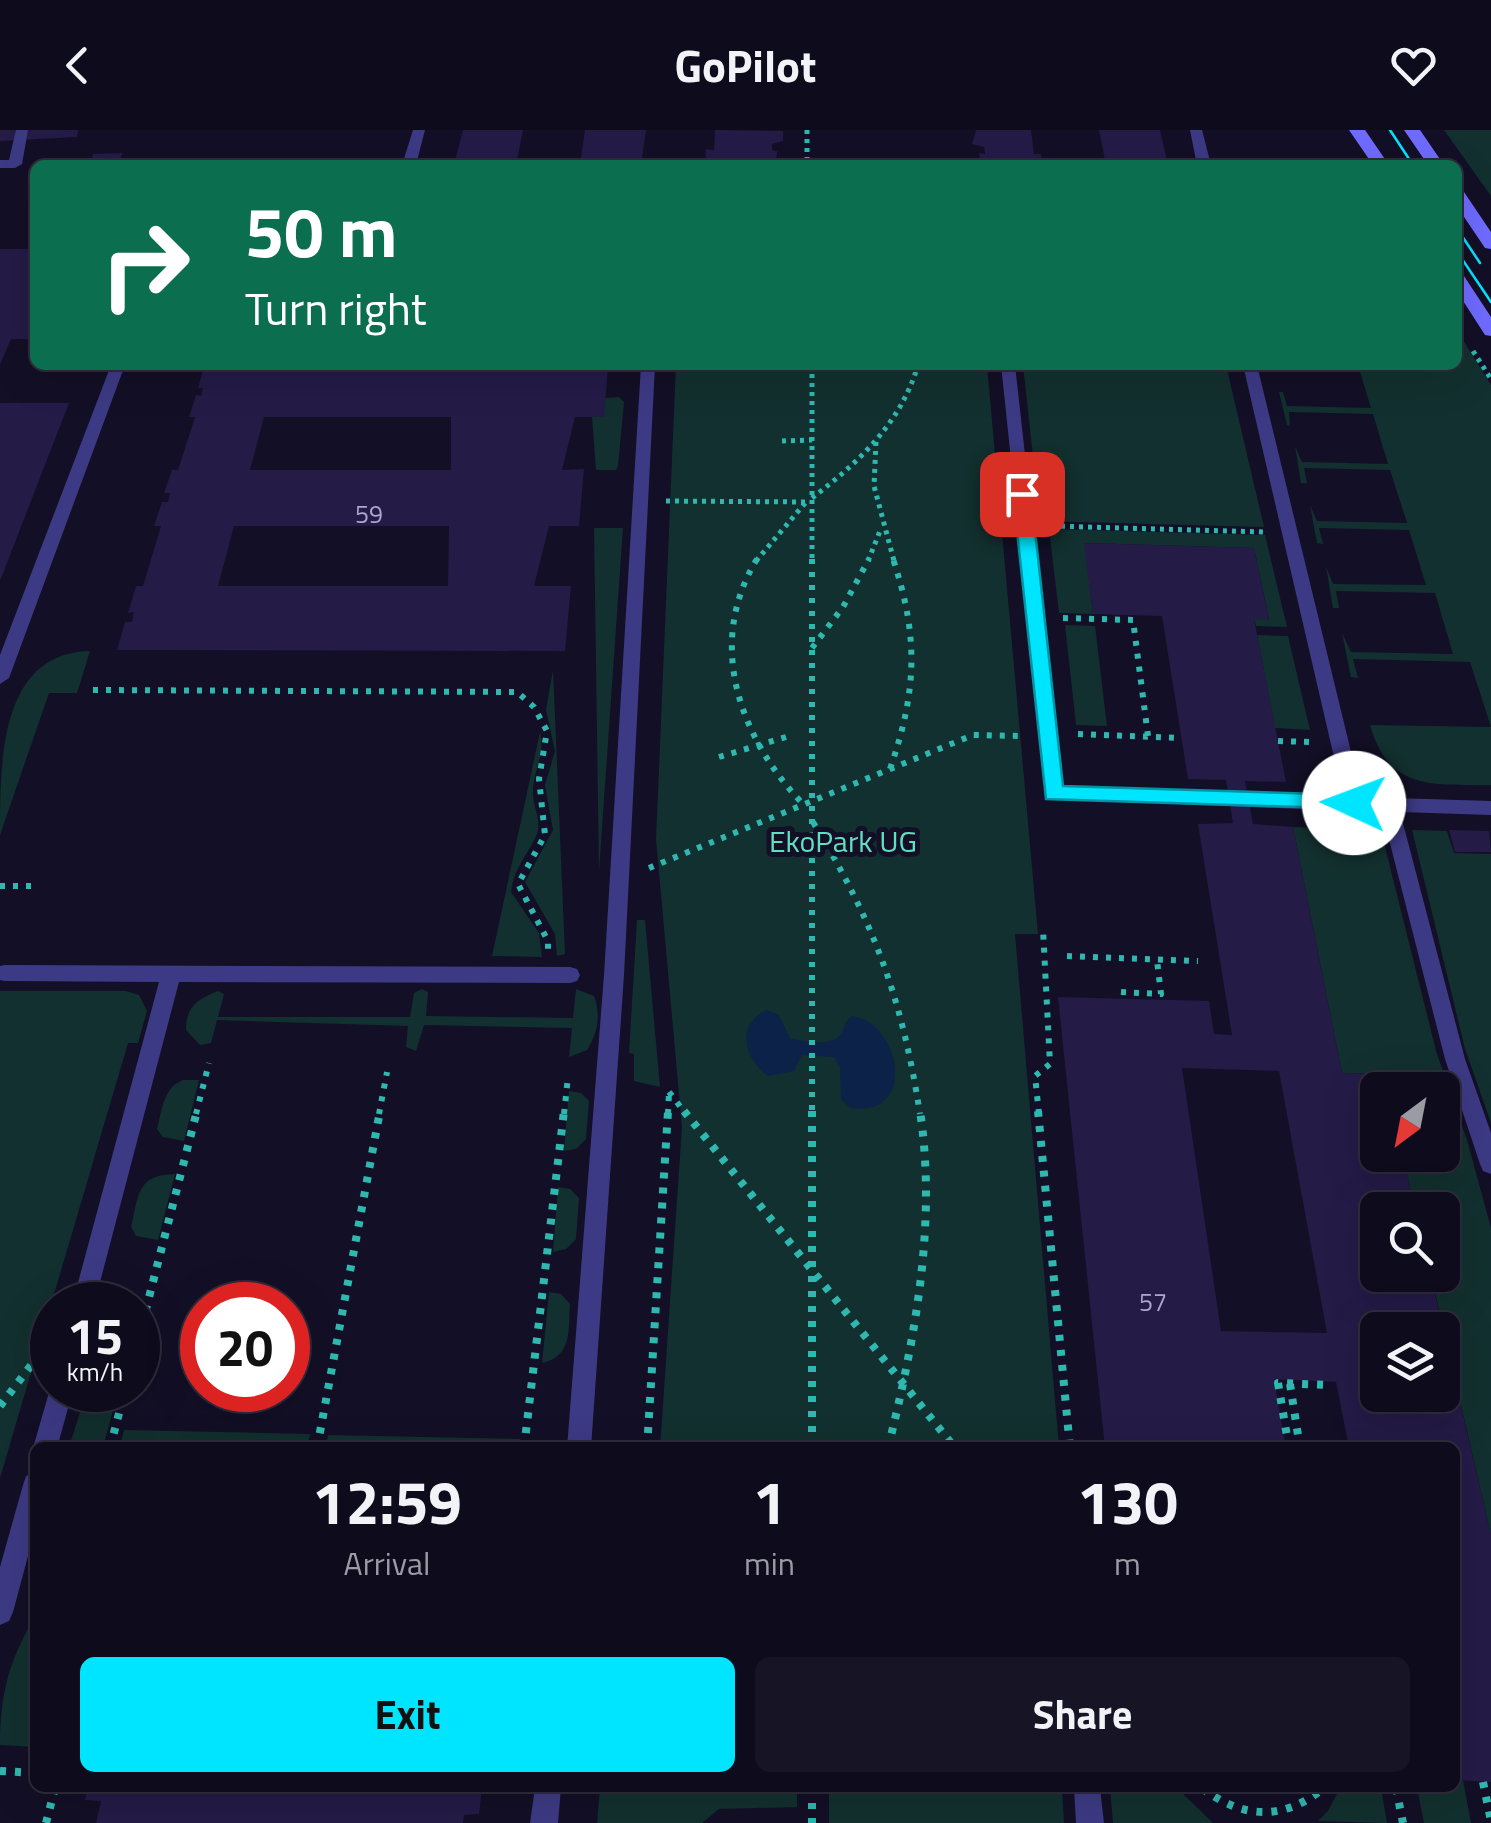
<!DOCTYPE html>
<style>
body{margin:0;font-family:"Titillium Web",sans-serif;background:#171425;color:#f1f3f6;height:100vh;display:flex;flex-direction:column;font-size:38px;white-space:nowrap}
*{box-sizing:border-box;margin:0}
p{font-size:32px;color:#9b9ba3}
.icon{flex:none;width:55px;height:55px;fill:none;stroke:currentColor;stroke-width:2;stroke-linecap:round;stroke-linejoin:round}
.map{position:relative;flex:1;overflow:hidden}
.side{position:absolute;left:30px;top:1312px;width:1430px;height:350px;display:flex;flex-direction:column;background:#0e0b1c;border-radius:15px;box-shadow:0 10px 40px #0002,0 0 0 2px #2e2b3b}
.side>*{flex:none}
.guide{position:absolute;left:30px;top:30px;width:1432px;height:210px;border-radius:15px;box-shadow:0 10px 40px #0002,0 0 0 2px #2e2b3b;background:#0b6e4f;color:#fff;overflow:hidden}
.needle{width:65px;rotate:212deg}
.buttons{position:absolute;left:1360px;top:942px;display:grid;gap:20px}
.buttons a{display:grid;place-items:center;width:100px;height:100px;border-radius:15px;background:#0e0b1c;box-shadow:0 10px 40px #0002,0 0 0 2px #2e2b3b;font-size:50px}
.speed{position:absolute;left:30px;top:1152px;display:flex;gap:20px;font-size:50px;font-weight:700;text-align:center}
.speed>*{display:grid;place-content:center;width:130px;height:130px;border-radius:50%;background:#0e0b1c;box-shadow:0 10px 40px #0002,0 0 0 2px #2e2b3b;line-height:1}
.speed small{font-size:25px;font-weight:400}
.speed .limit{border:15px solid #d22;background:#fff;color:#111}
.pin{position:absolute;display:grid;place-items:center;width:85px;height:85px;color:#fff;margin:-42px;border-radius:20px;box-shadow:0 5px 15px #0006}
.me{position:absolute;width:110px;margin:-55px;rotate:272deg;stroke-linejoin:round;filter:drop-shadow(0 0 8px #0008)}
.turn{display:flex;align-items:center;gap:35px;height:210px;padding:0 50px;font-size:45px}
.turn .icon{width:130px;height:130px;stroke-width:2.5}
.turn b{display:block;font-size:70px;line-height:85px}
.eta{display:flex;justify-content:space-evenly;align-items:center;height:170px;text-align:center}
.eta b{font-size:60px;font-weight:700;line-height:70px}
.action{display:flex;gap:20px;margin-top:auto;padding:20px 50px}
.action a{flex:1;height:115px;border-radius:15px;background:#00e5ff;color:#111;font-size:40px;font-weight:700;line-height:115px;text-align:center}
.action a+a{background:#171425;color:#f1f3f6}
header{display:flex;justify-content:space-between;align-items:center;height:130px;padding:0 50px;background:#0e0b1c;font-size:45px;font-weight:700}
.map>svg:first-child{display:block}
.green{fill:#12302f}
.water{fill:#0c2248}
.building{fill:#241b47;fill-rule:evenodd}
.lines{fill:none;stroke-linecap:round;stroke-linejoin:round}
.path-far2{stroke:#2fb8b0;stroke-width:5;stroke-dasharray:4 5;stroke-linecap:butt}
.path-far1{stroke:#2fb8b0;stroke-width:6;stroke-dasharray:5 8;stroke-linecap:butt}
.path{stroke:#2fb8b0;stroke-width:8;stroke-dasharray:6 9;stroke-linecap:butt}
.lane{fill:#3d3a85;fill-rule:evenodd}
.secondary{fill:#6f6bff;fill-rule:evenodd}
.tram{stroke:#00e5ff;stroke-width:2.5}
.route{fill:#00e5ff;stroke:#0095a6;stroke-width:2.5}
.labels{text-anchor:middle;dominant-baseline:central;stroke-width:10;stroke-linejoin:round;paint-order:stroke}
.number-label{font-size:25px;fill:#aca6d1}
.park-label{font-size:30px;fill:#5fe0c0;stroke:#130f26}
</style>
<header><svg class="icon" aria-label="back" viewBox="0 0 24 24"><path d="M15 5l-7 7 7 7"/></svg>GoPilot<svg class="icon" aria-label="heart" viewBox="0 0 24 24"><path d="M12 20l-8-8c-3-5 5-10 8-4 3-6 11-1 8 4z"/></svg></header>
<div class="map">
<svg width="1491" height="1693" viewBox="0 0 1491 1693">
<rect width="100%" height="100%" fill="#130f26"/>
<!-- green -->
<path class="green" d="M1444 0H1491V66Z
M1458 202 1491 255V655C1433 654 1389 662 1370 595L1491 597 1470 532 1353 529 1358 548 1351 547 1342 503 1351 522 1453 524 1435 463 1336 461 1339 478H1333L1326 436 1333 454 1426 455 1409 400 1319 398 1323 414 1317 413 1310 375 1317 391 1407 393 1390 340 1304 338 1307 353H1301L1295 316 1302 332 1388 334 1373 284 1289 282 1290 296 1287 295 1279 262H1283L1287 276 1371 278 1358 235H1458Z
M676 235H987L1038 804H1015L1059 1317 660 1318 682 997 656 709Z
M1023 235H1226L1264 397 1040 391Z
M619 267 624 272 618 336 616 340H596L592 287 605 268Z
M594 398H623L599 741Z
M1049 399 1265 405 1287 497 1256 496 1254 489H1269L1254 418 1085 413 1093 484 1059 483Z
M1065 495 1095 496 1107 596 1076 595Z
M1257 505 1288 506 1310 600 1275 598Z
M90 521 77 563H49L0 705C0 630 0 523 90 521Z
M553 540 565 824 557 826 555 804 525 752 553 700 545 655 555 621 546 580Z
M540 602C546 625 532 642 533 664 533 678 542 690 537 704 528 725 514 737 511 762L539 803 542 827 492 826Z
M1293 697 1379 700 1382 705 1436 921 1467 1010 1491 1098V1405L1431 1145H1442V1080H1415L1403 1025H1442V960H1388L1384 944 1342 943Z
M1412 700 1447 701 1454 723 1491 724V993L1465 919Z
M637 790H645L660 957 634 951V924L629 923Z
M422 859 428 862 426 886 573 888 576 859 594 866C601 885 598 903 587 920L569 927 572 898 424 895 416 921 406 917 408 896 217 890 211 913 200 915 186 900C186 877 197 869 218 861L224 864 218 887H410L414 863Z
M0 861H126L139 865 147 881 138 913H128L0 1348Z
M183 950H199L184 1011 163 1007 157 999C162 980 163 958 183 950Z
M569 961 581 963 589 971 586 1009 576 1019 564 1021Z
M175 1044 158 1110 136 1106 131 1097C139 1065 136 1045 175 1044Z
M558 1057 570 1059 579 1068 576 1109 566 1119 553 1122Z
M549 1162 561 1164 570 1174C568 1200 573 1226 542 1233Z
M98 1261 118 1262 103 1317H69L83 1273Z
M124 1300 310 1304 307 1317H120Z
M328 1305 520 1309 519 1318 326 1317Z
M32 1492 35 1617 0 1615C0 1567 8 1533 32 1492Z
M1455 1650H1463L1471 1693H1424L1417 1658H1455Z
M600 1658H797V1677L719 1679 702 1693H597Z
M829 1658H1062L1064 1693H829Z
M1110 1658H1177L1213 1693H1113Z
M1340 1658H1381L1387 1693 1318 1691 1328 1681Z"/>
<!-- water -->
<path class="water" d="M767 880 779 885 790 908C802 911 829 917 839 906 846 899 843 892 852 886 901 892 918 988 851 978L841 970 840 937 834 927 802 925 794 941 768 946C744 929 735 894 767 880Z"/>
<!-- building -->
<path class="building" d="M0 0H78L77 7 0 11Z
M463 0H523L516 35H454Z
M585 0H646L641 35H580Z
M715 0 783 1V11L772 14V20L777 21 776 35H705L706 19 714 20Z
M976 0H1031L1034 24H1041L1043 35H981L979 23 985 24 984 17 972 14Z
M1099 0H1160L1168 35H1106Z
M122 23 119 35H90L93 24Z
M0 119H35V209H11L0 235Z
M211 235 608 237 604 287H575L562 340 584 339 579 396H549L534 456H571L565 521 117 520 125 492H132L134 482 128 483 136 456H143L161 396H154L162 372H168L170 363H164L172 340H178L195 287H189L196 265 201 266 203 258H198L204 237ZM264 287H451V340H250ZM234 396H449L448 456H218Z
M0 273H69L0 451Z
M1084 413 1254 418 1269 490 1254 489 1286 652 1245 651 1253 694 1293 697 1342 943 1384 944 1388 960H1378V1025H1403L1415 1080H1378V1145H1431L1443 1200H1378V1265H1442L1444 1203 1491 1405V1652L1455 1650V1318H1349L1336 1252 1274 1249 1286 1318H1105L1058 867 1209 871 1214 904 1232 905 1198 694 1233 693 1226 650 1188 649 1162 486 1093 484ZM1182 938 1279 941 1327 1203 1221 1201Z
M1449 700 1489 701 1491 722H1455Z
M88 1658H482L479 1684 464 1685 463 1693H96L101 1671 85 1670Z"/>
<g class="lines">
<!-- path-far2 -->
<path class="path-far2" d="M807 0V35
M1473 221 1491 249
M812 235V431
M782 311 812 310
M876 312 874 356 894 431
M812 368C859 332 901 293 918 235
M666 371 809 372
M1052 396 1264 402
M756 431 806 372
M868 431 880 401"/>
<!-- path-far1 -->
<path class="path-far1" d="M757 429C705 514 740 609 804 675
M812 429V984
M1063 488 1133 490 1148 606
M812 518 843 477 869 429
M93 560 517 562 534 577 547 601 539 649 545 705 518 754 548 811V819
M1078 604 1181 608
M1278 611 1309 612
M719 627 786 607
M890 639C917 561 919 507 893 429
M813 692C874 792 902 868 920 984
M649 738 973 605 1020 606
M0 756H32
M1067 826 1198 831
M1121 862 1161 864 1157 830
M669 962 686 984
M196 984 209 933
M379 984 387 942
M564 984 568 947
M668 984 669 962
M1039 984 1035 946 1050 934 1043 799"/>
<!-- path -->
<path class="path" d="M684 981 955 1318
M812 981V1318
M1038 981 1070 1318
M138 1210 197 981
M40 1236 52 1193
M1290 1254 1300 1318
M0 1276 42 1221
M110 1318 125 1260
M317 1318 380 981
M524 1318 564 981
M647 1318 668 981
M888 1318C915 1209 937 1094 920 981
M1289 1318 1278 1253 1327 1255
M0 1641 35 1643
M1483 1652 1491 1691
M812 1658V1693
M1202 1658C1243 1689 1283 1691 1324 1658
M1396 1658 1403 1693
M46 1693 55 1658"/>
<!-- lane -->
<path class="lane" d="M16 0H28L22 34 15 38H0V30H9Z
M413 0H425L416 35H402Z
M1190 0H1202L1211 35H1197Z
M111 235H125L9 548 0 554V525Z
M641 235H655L624 845 591 1318H567L604 845Z
M1001 235H1015L1062 657 1343 666 1243 235H1257L1362 667 1491 671V685L1400 682 1465 929 1491 1003V1044L1483 1041 1480 1034 1445 929 1382 682 1047 669Z
M5 835 570 837 577 839 580 845 577 851 570 853 179 852 94 1175H72L159 852 5 851 0 850V836Z
M52 1252V1260H73L57 1318H35V1323L33 1318Z
M35 1343V1400L13 1482 9 1491 0 1495V1437L23 1355 26 1346Z
M535 1658H561L558 1693H530Z
M1074 1658H1100L1104 1693H1076Z"/>
<!-- secondary -->
<path class="secondary" d="M1349 0H1365L1389 35H1373Z
M1404 0H1420L1444 35H1428Z
M1458 61 1464 62 1491 102V119L1485 118 1458 78Z
M1458 145 1464 146 1491 187V206L1485 205 1458 163Z"/>
<!-- tram -->
<path class="tram" d="M1390 0 1413 35
M1458 100 1480 133
M1458 123 1491 172"/>
</g>
<!-- route -->
<path class="route" d="M1022 358 1031 364 1063 656 1354 665 1364 673 1361 679 1046 669 1013 364Z"/>
<g class="labels">
<!-- number labels -->
<g class="number-label">
<text x="369" y="384">59</text>
<text x="1153" y="1172">57</text>
</g>
<!-- park labels -->
<g class="park-label">
<text x="843" y="711">EkoPark UG</text>
</g>
</g>
</svg>
<div class="buttons">
<a><svg class="needle" viewBox="-14 -14 28 28"><path d="M0-13l5 13h-10z" fill="#e53935"/><path d="M0 13l5-13h-10z" fill="#9b9ba3"/></svg></a>
<a><svg class="icon" aria-label="search" viewBox="0 0 24 24"><circle cx="10" cy="10" r="6"/><path d="M15 15l6 6"/></svg></a>
<a><svg class="icon" aria-label="layers" viewBox="0 0 24 24"><path d="M12 4l9 5-9 5-9-5zM3 14l9 5 9-5"/></svg></a>
</div>
<div class="speed"><div>15<small>km/h</small></div><div class="limit">20</div></div>
<div class="pin" style="left:1022px;top:364px;background:#d93025"><svg class="icon" aria-label="arrive" viewBox="0 0 24 24"><path d="M6 21V4h12l-3 4 3 4H6"/></svg></div>
<svg class="me" style="left:1354px;top:673px" viewBox="-20 -20 40 40"><circle r="19" fill="#fff"/><path d="M0-13L10 11 0 6-10 11z" fill="#00e5ff"/></svg>
<div class="guide">
<div class="turn"><svg class="icon" aria-label="right" viewBox="0 0 24 24"><path d="M7 20v-9h11M14 6l5 5-5 5"/></svg><div><b>50 m</b>Turn right</div></div>
</div>
<section class="side">
<div class="eta">
<div><b>12:59</b><p>Arrival</p></div>
<div><b>1</b><p>min</p></div>
<div><b>130</b><p>m</p></div>
</div>
<div class="action"><a>Exit</a><a>Share</a></div>
</section>
</div>
